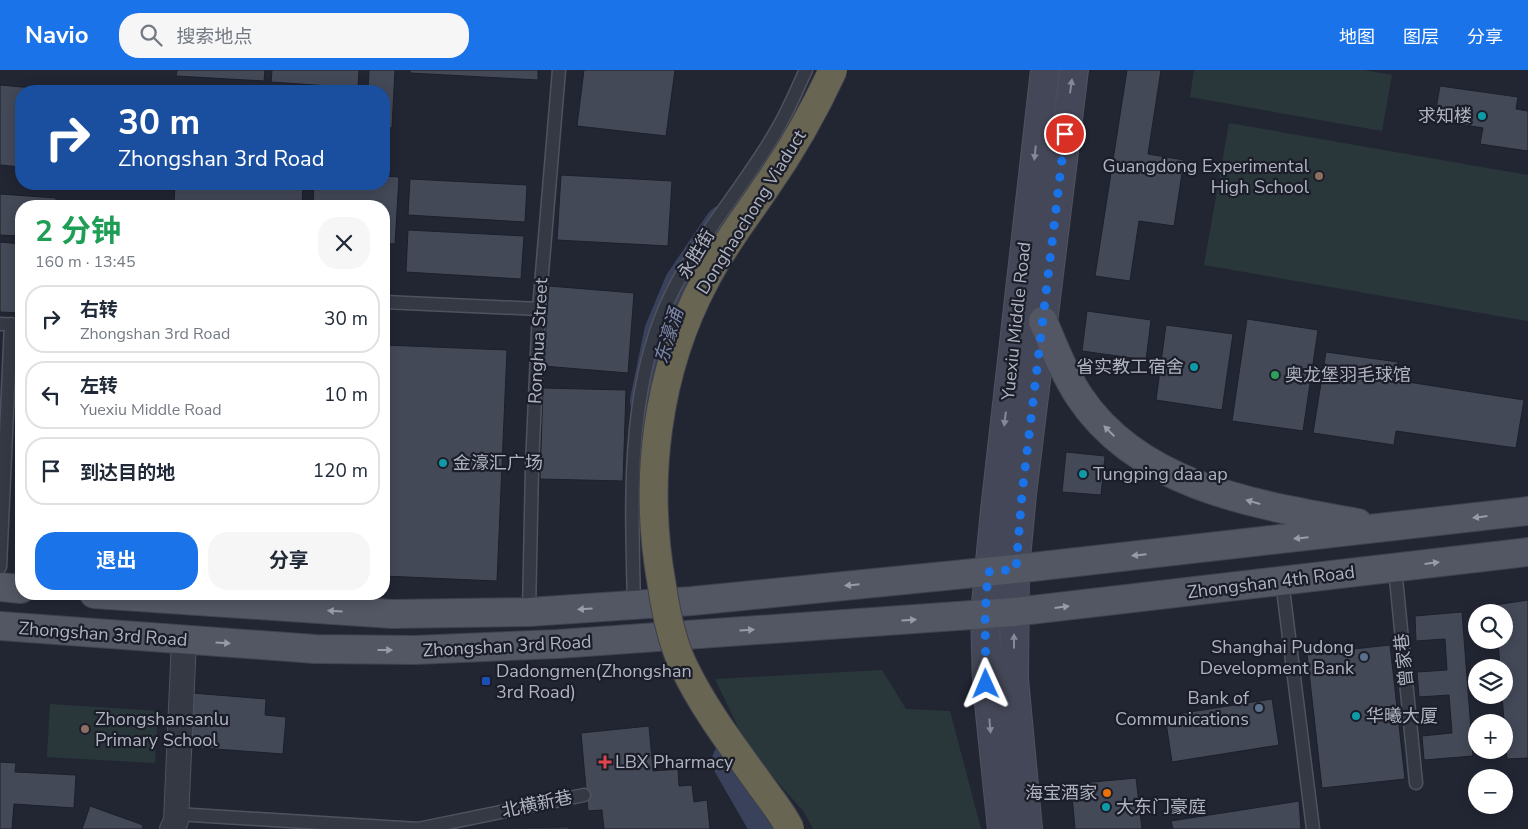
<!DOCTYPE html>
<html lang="zh">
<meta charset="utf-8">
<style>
body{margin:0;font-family:"Nunito Sans","Noto Sans SC",sans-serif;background:#f6f6f7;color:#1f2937;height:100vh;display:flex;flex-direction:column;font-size:19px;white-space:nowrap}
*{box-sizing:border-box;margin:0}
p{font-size:16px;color:#747a83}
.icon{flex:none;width:28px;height:28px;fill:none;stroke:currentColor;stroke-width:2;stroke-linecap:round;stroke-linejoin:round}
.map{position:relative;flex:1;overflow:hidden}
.side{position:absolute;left:15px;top:130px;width:375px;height:400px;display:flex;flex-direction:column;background:#fff;border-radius:20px;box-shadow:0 2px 12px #0003}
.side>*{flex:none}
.guide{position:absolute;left:15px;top:15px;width:375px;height:105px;border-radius:20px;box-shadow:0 2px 12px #0003;background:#1a4fa0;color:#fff;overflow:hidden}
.controls{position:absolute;left:1468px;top:534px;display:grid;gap:10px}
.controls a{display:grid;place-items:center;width:45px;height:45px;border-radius:50%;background:#fff;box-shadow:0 2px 12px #0003;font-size:25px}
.pin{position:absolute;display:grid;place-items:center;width:42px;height:42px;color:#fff;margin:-21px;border:2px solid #fff;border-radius:50%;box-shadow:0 1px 5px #0007}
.me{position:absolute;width:55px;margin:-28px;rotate:359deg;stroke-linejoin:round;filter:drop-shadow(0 0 4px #0008)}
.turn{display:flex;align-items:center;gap:18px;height:105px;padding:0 20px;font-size:22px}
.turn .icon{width:65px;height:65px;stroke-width:2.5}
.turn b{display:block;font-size:35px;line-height:42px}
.round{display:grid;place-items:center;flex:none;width:52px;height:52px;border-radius:20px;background:#f6f6f7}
.summary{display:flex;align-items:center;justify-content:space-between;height:85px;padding:0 20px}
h1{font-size:30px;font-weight:700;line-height:38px;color:#1e9e55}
.button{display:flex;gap:10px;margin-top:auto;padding:10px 20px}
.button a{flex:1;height:58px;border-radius:20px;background:#1a73e8;color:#fff;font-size:20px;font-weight:700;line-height:58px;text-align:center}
.button a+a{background:#f6f6f7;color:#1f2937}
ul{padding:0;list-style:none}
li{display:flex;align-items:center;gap:15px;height:68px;margin:0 10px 8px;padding:0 10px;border:2px solid #e0e1e3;border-radius:20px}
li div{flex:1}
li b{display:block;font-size:19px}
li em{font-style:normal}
header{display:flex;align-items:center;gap:30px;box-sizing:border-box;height:70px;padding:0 25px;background:#1a73e8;color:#fff}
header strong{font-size:24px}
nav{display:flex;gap:28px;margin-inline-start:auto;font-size:18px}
.search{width:350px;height:45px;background:#f6f6f7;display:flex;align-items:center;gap:12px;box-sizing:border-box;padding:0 18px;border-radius:20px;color:#747a83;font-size:19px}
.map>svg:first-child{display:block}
.green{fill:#2a373a}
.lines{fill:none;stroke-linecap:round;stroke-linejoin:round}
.river{stroke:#39415b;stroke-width:44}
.building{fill:#444958;stroke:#1d202b}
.lane-casing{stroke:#4f535f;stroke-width:15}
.street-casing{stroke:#4f535f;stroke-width:26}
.secondary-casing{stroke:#4f535f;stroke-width:30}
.primary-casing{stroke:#3e424e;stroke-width:30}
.lane{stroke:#353944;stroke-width:12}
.street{stroke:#353944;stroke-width:24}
.secondary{stroke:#444757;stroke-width:28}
.primary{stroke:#535764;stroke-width:28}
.highway-bridge-casing{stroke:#3d404c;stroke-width:30;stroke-linecap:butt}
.highway-bridge{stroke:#696553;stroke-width:28}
.oneway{fill:#848897}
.oneway2{fill:#989caa}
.route{stroke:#1a73e8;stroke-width:9;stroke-dasharray:0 16.2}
.culture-dot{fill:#0f9aa8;stroke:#1b1e29;stroke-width:2}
.education-dot{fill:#8d6e63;stroke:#1b1e29;stroke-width:2}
.leisure-dot{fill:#2e9e5b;stroke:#1b1e29;stroke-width:2}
.service-dot{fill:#5c6f8a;stroke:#1b1e29;stroke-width:2}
.transit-dot{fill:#1a4fb4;stroke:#1b1e29;stroke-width:2}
.health-dot{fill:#e0444e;stroke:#1b1e29;stroke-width:2}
.food-dot{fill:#e8710a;stroke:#1b1e29;stroke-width:2}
.labels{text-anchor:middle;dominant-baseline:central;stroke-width:4.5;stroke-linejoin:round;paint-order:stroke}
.poi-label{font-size:18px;fill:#afb3c1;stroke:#1b1e29;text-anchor:start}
.street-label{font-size:18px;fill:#afb3c1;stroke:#1b1e29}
.water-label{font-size:19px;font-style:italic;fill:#7b86a6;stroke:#1b1e29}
</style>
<header>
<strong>Navio</strong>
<div class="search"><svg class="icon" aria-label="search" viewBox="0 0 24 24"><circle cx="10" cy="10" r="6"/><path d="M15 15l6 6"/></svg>搜索地点</div>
<nav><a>地图</a><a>图层</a><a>分享</a></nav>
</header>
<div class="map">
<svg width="1528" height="759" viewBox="0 0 1528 759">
<rect width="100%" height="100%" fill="#222633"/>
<!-- green -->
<path class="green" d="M1194 0H1364L1392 5 1382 61 1190 27Z
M1229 53 1528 105V251L1204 195Z
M882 600 906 639 950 641 981 759H813L804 742 749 680 715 609Z
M50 634 158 641 155 693 47 687Z"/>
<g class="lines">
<!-- river -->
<path class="river" d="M652 331 666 263 686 215 726 156
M734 691 773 759"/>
</g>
<!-- building -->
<path class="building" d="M177 0H265L264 11 176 6Z
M272 0H359L358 18 271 12Z
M369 0H395L392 58 384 57V21H368Z
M410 0H538V10L410 3Z
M584 0H675L666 66 577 56Z
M1127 0H1161L1148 84 1184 90 1174 156 1139 151 1130 211 1095 206Z
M0 15 66 21H21V97L0 95Z
M174 16 259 21H173Z
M1440 16 1518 27 1516 39 1528 41V81L1480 74 1483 58 1434 50Z
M561 105 672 111 668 176 557 170Z
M384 106 399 107 395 174 384 173V136H313L314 114H384Z
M410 109 527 115 525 152 408 145Z
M175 114H303L302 136H174Z
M0 124 56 128V136H21V166L0 165Z
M408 160 524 166 521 209 406 202Z
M0 172 21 174V243L0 242Z
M549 216 634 223 628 303 543 296Z
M1087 241 1151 250 1146 290 1082 281Z
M1247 249 1318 260 1303 361 1232 351Z
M1166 255 1233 264 1222 340 1156 330Z
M384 275 507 280 497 511 384 506Z
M1326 282 1398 292 1395 310 1524 330 1516 378 1396 361 1394 375 1313 363Z
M543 318 626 320 623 411 540 409Z
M1066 382 1105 386 1101 425 1062 422Z
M1528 530V688L1507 689 1502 625 1504 598H1500L1498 570H1504V542H1495V535Z
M1462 542 1473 686 1424 690 1422 666 1452 663 1449 625 1419 627 1417 602 1447 600 1445 569 1416 571 1415 546Z
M1390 575 1405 709 1322 718 1307 584Z
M192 623 266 629 265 645 286 647 283 684 188 677Z
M1272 629 1279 675 1172 692 1165 646Z
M649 656 653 701 678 699 679 716 692 715 694 732 707 730 710 759H604L602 740 588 741 581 663Z
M0 692 16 693 15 702 76 705 74 738 14 734 12 759H0Z
M1136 708 1142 759H1075L1071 714Z
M1299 731 1301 759H1173L1171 751Z
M90 736 143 755 142 759H82Z
M569 757V759H508V758Z"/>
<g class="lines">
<defs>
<path id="lane" d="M384 232 539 239
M0 254 21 255
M0 497 11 254
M1395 498 1416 713
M1282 511 1313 759
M634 536C632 441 626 338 661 248 688 177 742 122 778 58 789 39 797 19 806 0
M529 542 532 396 539 239 559 0
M176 744 418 759 584 725"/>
<path id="street" d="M172 759 176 751 184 570"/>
<path id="secondary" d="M1002 759 987 614 985 544 995 440 1045 0
M1028 759 1014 609 1015 499 1022 424 1074 0"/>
<path id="primary" d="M1043 251C1054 277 1064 303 1079 326 1140 418 1259 435 1358 453
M0 517 21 519
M94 524 392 544 529 542 692 531 1015 499 1528 441
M0 556 315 579 415 580 558 574 1014 542 1528 482"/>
</defs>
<!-- lane casing -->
<use href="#lane" class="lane-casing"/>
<!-- street casing -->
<use href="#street" class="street-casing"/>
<!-- secondary casing -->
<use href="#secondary" class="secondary-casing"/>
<!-- primary casing -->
<use href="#primary" class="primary-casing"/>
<!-- lane -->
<use href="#lane" class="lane"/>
<!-- street -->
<use href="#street" class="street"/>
<!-- secondary -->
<use href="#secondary" class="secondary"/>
<!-- primary -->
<use href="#primary" class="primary"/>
<defs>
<path id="highway-bridge" d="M790 759C782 742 768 726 757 710 731 674 703 637 684 597 672 573 666 543 662 516 643 413 656 302 706 209 723 176 746 147 766 117 792 80 814 41 833 0"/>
</defs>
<!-- highway-bridge casing -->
<use href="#highway-bridge" class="highway-bridge-casing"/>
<!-- highway-bridge -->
<use href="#highway-bridge" class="highway-bridge"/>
</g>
<!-- one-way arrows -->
<defs><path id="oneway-solid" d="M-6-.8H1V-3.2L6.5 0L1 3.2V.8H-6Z" transform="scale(1.25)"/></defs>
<g class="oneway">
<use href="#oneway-solid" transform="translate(1071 16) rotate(-82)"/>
<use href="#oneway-solid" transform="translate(1035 83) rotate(96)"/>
<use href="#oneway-solid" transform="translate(1005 349) rotate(97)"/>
<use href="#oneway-solid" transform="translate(1014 571) rotate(-90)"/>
<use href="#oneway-solid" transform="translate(990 656) rotate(85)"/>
</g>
<g class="oneway2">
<use href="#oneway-solid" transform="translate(1109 361) rotate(-135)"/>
<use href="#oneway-solid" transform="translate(1253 432) rotate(-164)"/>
<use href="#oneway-solid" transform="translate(1480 447) rotate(173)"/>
<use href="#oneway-solid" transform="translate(1301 468) rotate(174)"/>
<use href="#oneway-solid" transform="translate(1139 485) rotate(174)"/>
<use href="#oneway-solid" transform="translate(1432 493) rotate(-7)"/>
<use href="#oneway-solid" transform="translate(852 515) rotate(174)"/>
<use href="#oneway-solid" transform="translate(1062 537) rotate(-7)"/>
<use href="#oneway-solid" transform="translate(585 539) rotate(177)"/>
<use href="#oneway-solid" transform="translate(335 541) rotate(-177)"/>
<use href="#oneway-solid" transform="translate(909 550) rotate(-3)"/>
<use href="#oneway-solid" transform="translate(747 560) rotate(-4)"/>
<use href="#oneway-solid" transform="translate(223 573) rotate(4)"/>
<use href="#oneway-solid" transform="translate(385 580)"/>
</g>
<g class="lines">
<!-- route -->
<path class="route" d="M986 614 985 544 988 502 1016 499 1022 424 1065 64"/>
</g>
<!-- markers -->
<g class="culture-dot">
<circle cx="1482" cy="46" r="5"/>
<circle cx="1194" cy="297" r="5"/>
<circle cx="443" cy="393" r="5"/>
<circle cx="1083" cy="404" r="5"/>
<circle cx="1356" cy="646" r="5"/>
<circle cx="1106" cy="737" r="5"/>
</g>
<g class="education-dot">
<circle cx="1319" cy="106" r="5"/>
<circle cx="85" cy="659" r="5"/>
</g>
<circle class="leisure-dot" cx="1275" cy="305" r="5"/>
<g class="service-dot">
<circle cx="1364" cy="587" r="5"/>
<circle cx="1259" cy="638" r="5"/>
</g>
<rect class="transit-dot" x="481" y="606" width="10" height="10" rx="2.5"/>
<path class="health-dot" d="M602.5 684.5h5v5h5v5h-5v5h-5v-5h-5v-5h5z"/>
<circle class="food-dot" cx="1107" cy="723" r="5"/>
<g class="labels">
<!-- poi labels -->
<g class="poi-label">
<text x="1472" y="46" text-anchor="end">求知楼</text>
<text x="1309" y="96" text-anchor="end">Guangdong Experimental<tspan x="1309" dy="21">High School</tspan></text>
<text x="1184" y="297" text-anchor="end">省实教工宿舍</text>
<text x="1285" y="305">奥龙堡羽毛球馆</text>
<text x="453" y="393">金濠汇广场</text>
<text x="1093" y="404">Tungping daa ap</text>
<text x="1354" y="577" text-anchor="end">Shanghai Pudong<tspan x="1354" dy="21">Development Bank</tspan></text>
<text x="496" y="601">Dadongmen(Zhongshan<tspan x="496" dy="21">3rd Road)</tspan></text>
<text x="1249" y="628" text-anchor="end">Bank of<tspan x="1249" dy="21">Communications</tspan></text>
<text x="1366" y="646">华曦大厦</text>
<text x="95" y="649">Zhongshansanlu<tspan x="95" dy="21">Primary School</tspan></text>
<text x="615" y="692">LBX Pharmacy</text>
<text x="1097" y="723" text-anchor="end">海宝酒家</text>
<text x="1116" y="737">大东门豪庭</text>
</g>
<!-- street labels -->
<g class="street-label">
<text transform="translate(751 142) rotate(-58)">Donghaochong Viaduct</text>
<text transform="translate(696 184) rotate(-59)">永胜街</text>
<text transform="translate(1016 251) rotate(-84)">Yuexiu Middle Road</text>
<text transform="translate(538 271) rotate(-87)">Ronghua Street</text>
<text transform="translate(1271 512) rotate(-7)">Zhongshan 4th Road</text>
<text transform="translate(103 564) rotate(4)">Zhongshan 3rd Road</text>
<text transform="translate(507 576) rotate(-3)">Zhongshan 3rd Road</text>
<text transform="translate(1404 590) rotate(-96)">曾家巷</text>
<text transform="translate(537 734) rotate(-12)">北横新巷</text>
</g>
<!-- water labels -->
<g class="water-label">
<text transform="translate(669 266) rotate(-73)">东濠涌</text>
</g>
</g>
</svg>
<div class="controls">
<a><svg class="icon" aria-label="search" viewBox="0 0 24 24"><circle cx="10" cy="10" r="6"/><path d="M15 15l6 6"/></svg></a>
<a><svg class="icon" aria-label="layers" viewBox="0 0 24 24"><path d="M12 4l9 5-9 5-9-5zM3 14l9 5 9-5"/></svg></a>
<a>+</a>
<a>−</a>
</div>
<div class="pin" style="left:1065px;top:64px;background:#d93025"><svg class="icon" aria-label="arrive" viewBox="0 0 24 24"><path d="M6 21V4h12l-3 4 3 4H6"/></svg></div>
<svg class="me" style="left:986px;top:614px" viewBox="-20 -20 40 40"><path d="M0-17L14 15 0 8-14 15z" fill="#1a73e8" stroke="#fff" stroke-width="4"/></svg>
<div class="guide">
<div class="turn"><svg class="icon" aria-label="right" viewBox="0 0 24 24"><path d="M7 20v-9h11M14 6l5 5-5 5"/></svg><div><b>30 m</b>Zhongshan 3rd Road</div></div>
</div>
<section class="side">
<div class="summary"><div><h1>2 分钟</h1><p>160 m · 13:45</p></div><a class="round"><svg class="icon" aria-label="close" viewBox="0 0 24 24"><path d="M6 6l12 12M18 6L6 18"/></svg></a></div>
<ul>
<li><svg class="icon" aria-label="right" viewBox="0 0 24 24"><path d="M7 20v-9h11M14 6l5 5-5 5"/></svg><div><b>右转</b><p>Zhongshan 3rd Road</p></div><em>30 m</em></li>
<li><svg class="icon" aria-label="left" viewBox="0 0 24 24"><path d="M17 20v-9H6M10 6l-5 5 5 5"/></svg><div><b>左转</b><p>Yuexiu Middle Road</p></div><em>10 m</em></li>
<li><svg class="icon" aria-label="arrive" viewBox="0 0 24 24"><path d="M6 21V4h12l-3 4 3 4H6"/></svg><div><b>到达目的地</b></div><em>120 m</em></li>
</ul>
<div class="button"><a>退出</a><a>分享</a></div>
</section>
</div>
